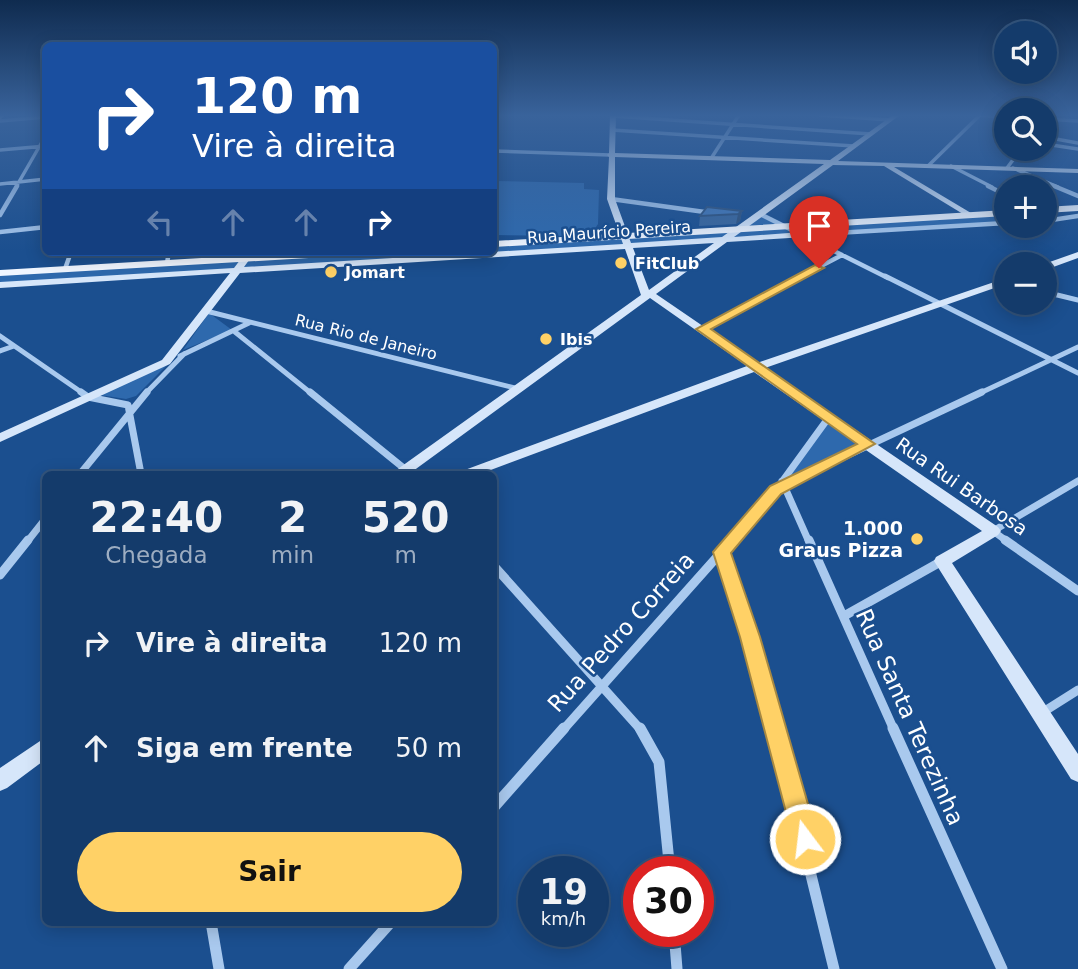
<!DOCTYPE html>
<html lang="pt">
<meta charset="utf-8">
<style>
body{margin:0;font-family:"DejaVu Sans",sans-serif;background:#214673;color:#f1f3f6;height:100vh;display:flex;flex-direction:column;font-size:26px;white-space:nowrap}
*{box-sizing:border-box;margin:0}
p{font-size:23px;color:#9dadc1}
.icon{flex:none;width:38px;height:38px;fill:none;stroke:currentColor;stroke-width:2;stroke-linecap:round;stroke-linejoin:round}
.map{position:relative;flex:1;overflow:hidden}
.drawer{position:absolute;left:42px;top:471px;width:455px;height:455px;display:flex;flex-direction:column;background:#143b6b;border-radius:10px;box-shadow:0 4px 18px #0003,0 0 0 2px #33557e}
.drawer>*{flex:none}
.hud{position:absolute;left:42px;top:42px;width:455px;height:214px;border-radius:10px;box-shadow:0 4px 18px #0003,0 0 0 2px #33557e;background:#1a4fa0;color:#fff;overflow:hidden}
.buttons{position:absolute;left:994px;top:21px;display:grid;gap:14px}
.buttons a{display:grid;place-items:center;width:63px;height:63px;border-radius:50%;background:#143b6b;box-shadow:0 4px 18px #0003,0 0 0 2px #33557e;font-size:35px}
.speed{position:absolute;left:518px;top:856px;display:flex;gap:14px;font-size:35px;font-weight:700;text-align:center}
.speed>*{display:grid;place-content:center;width:91px;height:91px;border-radius:50%;background:#143b6b;box-shadow:0 4px 18px #0003,0 0 0 2px #33557e;line-height:1}
.speed small{font-size:18px;font-weight:400}
.speed .limit{border:10px solid #d22;background:#fff;color:#111}
.pin{position:absolute;display:grid;place-items:center;width:60px;height:60px;color:#fff;margin:-72px -30px;border-radius:50% 50% 50% 0;rotate:-45deg;box-shadow:0 0 7px #0007}
.pin .icon{rotate:45deg}
.me{position:absolute;width:77px;margin:-38px;rotate:345deg;stroke-linejoin:round;filter:drop-shadow(0 0 5px #0008)}
.turn{display:flex;align-items:center;gap:24px;height:147px;padding:0 35px;font-size:32px}
.turn .icon{width:91px;height:91px;stroke-width:2.5}
.turn b{display:block;font-size:49px;line-height:60px}
.lanes{display:flex;align-items:center;height:66px;padding:0 35px;background:#0003;justify-content:center;gap:35px;direction:ltr}
.lanes .off{opacity:.35}
.eta{display:flex;justify-content:space-evenly;align-items:center;height:119px;text-align:center}
.eta b{font-size:42px;font-weight:700;line-height:49px}
.button{display:flex;gap:14px;margin-top:auto;padding:14px 35px}
.button a{flex:1;height:80px;border-radius:42px;background:#ffd166;color:#111;font-size:28px;font-weight:700;line-height:80px;text-align:center}
ul{padding:0;list-style:none}
li{display:flex;align-items:center;gap:21px;height:105px;padding:0 35px}
li div{flex:1}
li b{display:block;font-size:26px}
li em{font-style:normal}
.map>svg:first-child{display:block}
.green{fill:#2e69ad}
.lines{fill:none;stroke-linecap:round;stroke-linejoin:round}
.street-far5{stroke:#a9c9ee;stroke-width:3.5}
.street-far4{stroke:#a9c9ee;stroke-width:4.5}
.street-far3{stroke:#a9c9ee;stroke-width:5}
.street-far2{stroke:#a9c9ee;stroke-width:7}
.street-far1{stroke:#a9c9ee;stroke-width:9}
.street{stroke:#a9c9ee;stroke-width:11}
.secondary{fill:#d6e6fa;fill-rule:evenodd}
.primary{fill:#f0f6ff;fill-rule:evenodd}
.wall{fill:#3a679d}
.shaded-wall{fill:#305480}
.building{fill:#4478b7;stroke:#305480;stroke-width:2}
.route{fill:#ffd166;stroke:#a68842;stroke-width:2}
.poi-dot{fill:#ffd166;stroke:#1b4f8f;stroke-width:2.5}
.labels{text-anchor:middle;dominant-baseline:central;stroke-width:5;stroke-linejoin:round;paint-order:stroke}
.far-street-label{font-size:16px;fill:#fff;stroke:#1b4f8f}
.far-poi-label{font-size:16px;font-weight:bold;fill:#fff;stroke:#1b4f8f;text-anchor:start}
.street-label{font-size:19px;fill:#fff;stroke:#1b4f8f}
.poi-label{font-size:19px;font-weight:bold;fill:#fff;stroke:#1b4f8f;text-anchor:end}
.near-street-label{font-size:23px;fill:#fff;stroke:#1b4f8f}
</style>
<div class="map">
<svg width="1078" height="969" viewBox="0 0 1078 969">
<rect width="100%" height="100%" fill="#1b4f8f"/>
<!-- green -->
<path class="green" d="M494 181 584 183V189L599 190 598 224 594 230 570 236 494 235Z
M1006 213V223L0 285V273L359 252H494V244L739 229 760 214 785 226Z
M209 313 232 330 183 350Z
M173 359 136 396 126 399 100 395Z
M829 417 868 444 784 485Z"/>
<g class="lines">
<!-- street-far5 -->
<path class="street-far5" d="M820 115 890 120
M978 115 1006 117
M613 116 871 134
M1045 119 1078 121
M0 121 46 117
M612 130 854 146
M1045 137 1078 143
M1045 144 1078 149
M0 150 46 146
M494 151 610 155
M712 157 739 115
M929 165 980 115
M951 166 992 187
M1007 168 1021 149
M1013 168 1058 187
M0 184 46 179
M16 187 46 135"/>
<!-- street-far4 -->
<path class="street-far4" d="M988 186 1006 195
M1054 186 1078 196
M611 199 712 213
M760 214 888 278
M0 215 17 186
M1045 221 1078 216
M0 232 46 227
M802 235 1006 223
M167 263 169 252
M65 269 71 252
M798 278 842 255"/>
<!-- street-far3 -->
<path class="street-far3" d="M885 276 1078 373
M1045 292 1078 300
M206 311 519 389
M702 329 801 276
M235 332 312 394
M0 336 84 394
M0 351 14 346
M180 356 249 323
M145 394 184 354
M978 394 1078 347"/>
<!-- street-far2 -->
<path class="street-far2" d="M81 392 88 397 128 405 141 474
M310 392 411 474
M80 474 147 392
M782 481 809 542
M782 486 982 392
M27 542 46 518
M730 542 776 490 829 417
M1008 542 993 531 1078 481"/>
<!-- street-far1 -->
<path class="street-far1" d="M809 540 894 730
M1005 540 1078 591
M722 552 775 730
M494 566 641 730
M0 575 28 540
M844 616 942 561
M1040 714 1078 690
M563 730 732 540"/>
<!-- street -->
<path class="street" d="M640 728 659 762 670 872
M775 728 834 969
M893 728 1002 969
M494 807 564 728
M211 922 219 969
M674 931 677 969
M349 969 391 922"/>
<!-- secondary -->
<path class="secondary" d="M0 115H5L0 120Z
M610 115H616L615 153 830 160 893 115H900L838 161 1078 169V173L894 167 971 213 972 215 968 217 884 166 833 165 734 237 802 232 805 233V237L727 242 656 294 757 363 1006 278V284L765 368 998 527 1001 531 998 535 952 563 1078 754V782L1071 779 934 561 936 557 982 531 754 372 480 474H460L462 471 747 366 650 298 409 474H393L395 471 641 295 625 249 240 273 170 364 0 442V433L162 360 230 273 0 288V282L234 268 246 252H255L244 267 623 244 607 199 609 157 607 155 609 153ZM615 157 824 164 722 237 631 243 615 199ZM714 243 649 290 633 248Z
M1078 252V258L1045 270 1044 264Z
M46 737V759L7 788 0 791V768Z"/>
<!-- primary -->
<path class="primary" d="M1078 205V211L1045 213V207Z
M1006 210V216L494 247V241Z
M302 252H365L359 255 0 276V270Z"/>
</g>
<!-- wall -->
<path class="wall" d="M742 211 740 221 736 224 699 226 700 216Z"/>
<!-- shaded-wall -->
<path class="shaded-wall" d="M742 211 740 221 736 224 738 214Z"/>
<!-- building -->
<path class="building" d="M707 207 742 211 738 214 700 216Z"/>
<!-- sky -->
<linearGradient id="sky" x2="0" y2="1"><stop stop-color="#0f2b4f"/><stop offset="0.46" stop-color="#39639b"/><stop offset="1" stop-color="#39639b" stop-opacity="0"/></linearGradient>
<rect width="1078" height="251" fill="url(#sky)"/>
<!-- route -->
<path class="route" d="M815 265 824 268 711 329 875 444 781 494 731 553 760 637 818 839 814 848 805 851 797 848 793 839 740 637 713 552 770 486 857 444 696 329Z"/>
<!-- markers -->
<g class="poi-dot">
<circle cx="621" cy="263" r="7"/>
<circle cx="331" cy="272" r="7"/>
<circle cx="546" cy="339" r="7"/>
<circle cx="917" cy="539" r="7"/>
</g>
<g class="labels">
<!-- far-street labels -->
<g class="far-street-label">
<text transform="translate(609 232) rotate(-4)">Rua Maurício Pereira</text>
<text transform="translate(366 337) rotate(14)">Rua Rio de Janeiro</text>
</g>
<!-- far-poi labels -->
<g class="far-poi-label">
<text x="635" y="263">FitClub</text>
<text x="345" y="272">Jomart</text>
<text x="560" y="339">Ibis</text>
</g>
<!-- street labels -->
<g class="street-label">
<text transform="translate(962 486) rotate(35)">Rua Rui Barbosa</text>
</g>
<!-- poi labels -->
<g class="poi-label">
<text x="903" y="528">1.000<tspan x="903" dy="22">Graus Pizza</tspan></text>
</g>
<!-- near-street labels -->
<g class="near-street-label">
<text transform="translate(621 632) rotate(-48)">Rua Pedro Correia</text>
<text transform="translate(910 717) rotate(66)">Rua Santa Terezinha</text>
</g>
</g>
</svg>
<div class="buttons">
<a><svg class="icon" aria-label="sound" viewBox="0 0 24 24"><path d="M4 9h4l5-4v14l-5-4H4zM17 9q2 3 0 6"/></svg></a>
<a><svg class="icon" aria-label="search" viewBox="0 0 24 24"><circle cx="10" cy="10" r="6"/><path d="M15 15l6 6"/></svg></a>
<a>+</a>
<a>−</a>
</div>
<div class="speed"><div>19<small>km/h</small></div><div class="limit">30</div></div>
<div class="pin" style="left:819px;top:268px;background:#d93025"><svg class="icon" aria-label="arrive" viewBox="0 0 24 24"><path d="M6 21V4h12l-3 4 3 4H6"/></svg></div>
<svg class="me" style="left:805px;top:839px" viewBox="-20 -20 40 40"><circle r="17" fill="#ffd166" stroke="#fff" stroke-width="3"/><path d="M0-11L8 9 0 5-8 9z" fill="#fff"/></svg>
<div class="hud">
<div class="turn"><svg class="icon" aria-label="right" viewBox="0 0 24 24"><path d="M7 20v-9h11M14 6l5 5-5 5"/></svg><div><b>120 m</b>Vire à direita</div></div>
<div class="lanes"><svg class="icon off" aria-label="left" viewBox="0 0 24 24"><path d="M17 20v-9H6M10 6l-5 5 5 5"/></svg><svg class="icon off" aria-label="ahead" viewBox="0 0 24 24"><path d="M12 20V5M6 11l6-6 6 6"/></svg><svg class="icon off" aria-label="ahead" viewBox="0 0 24 24"><path d="M12 20V5M6 11l6-6 6 6"/></svg><svg class="icon" aria-label="right" viewBox="0 0 24 24"><path d="M7 20v-9h11M14 6l5 5-5 5"/></svg></div>
</div>
<section class="drawer">
<div class="eta">
<div><b>22:40</b><p>Chegada</p></div>
<div><b>2</b><p>min</p></div>
<div><b>520</b><p>m</p></div>
</div>
<ul>
<li><svg class="icon" aria-label="right" viewBox="0 0 24 24"><path d="M7 20v-9h11M14 6l5 5-5 5"/></svg><div><b>Vire à direita</b></div><em>120 m</em></li>
<li><svg class="icon" aria-label="ahead" viewBox="0 0 24 24"><path d="M12 20V5M6 11l6-6 6 6"/></svg><div><b>Siga em frente</b></div><em>50 m</em></li>
</ul>
<div class="button"><a>Sair</a></div>
</section>
</div>
